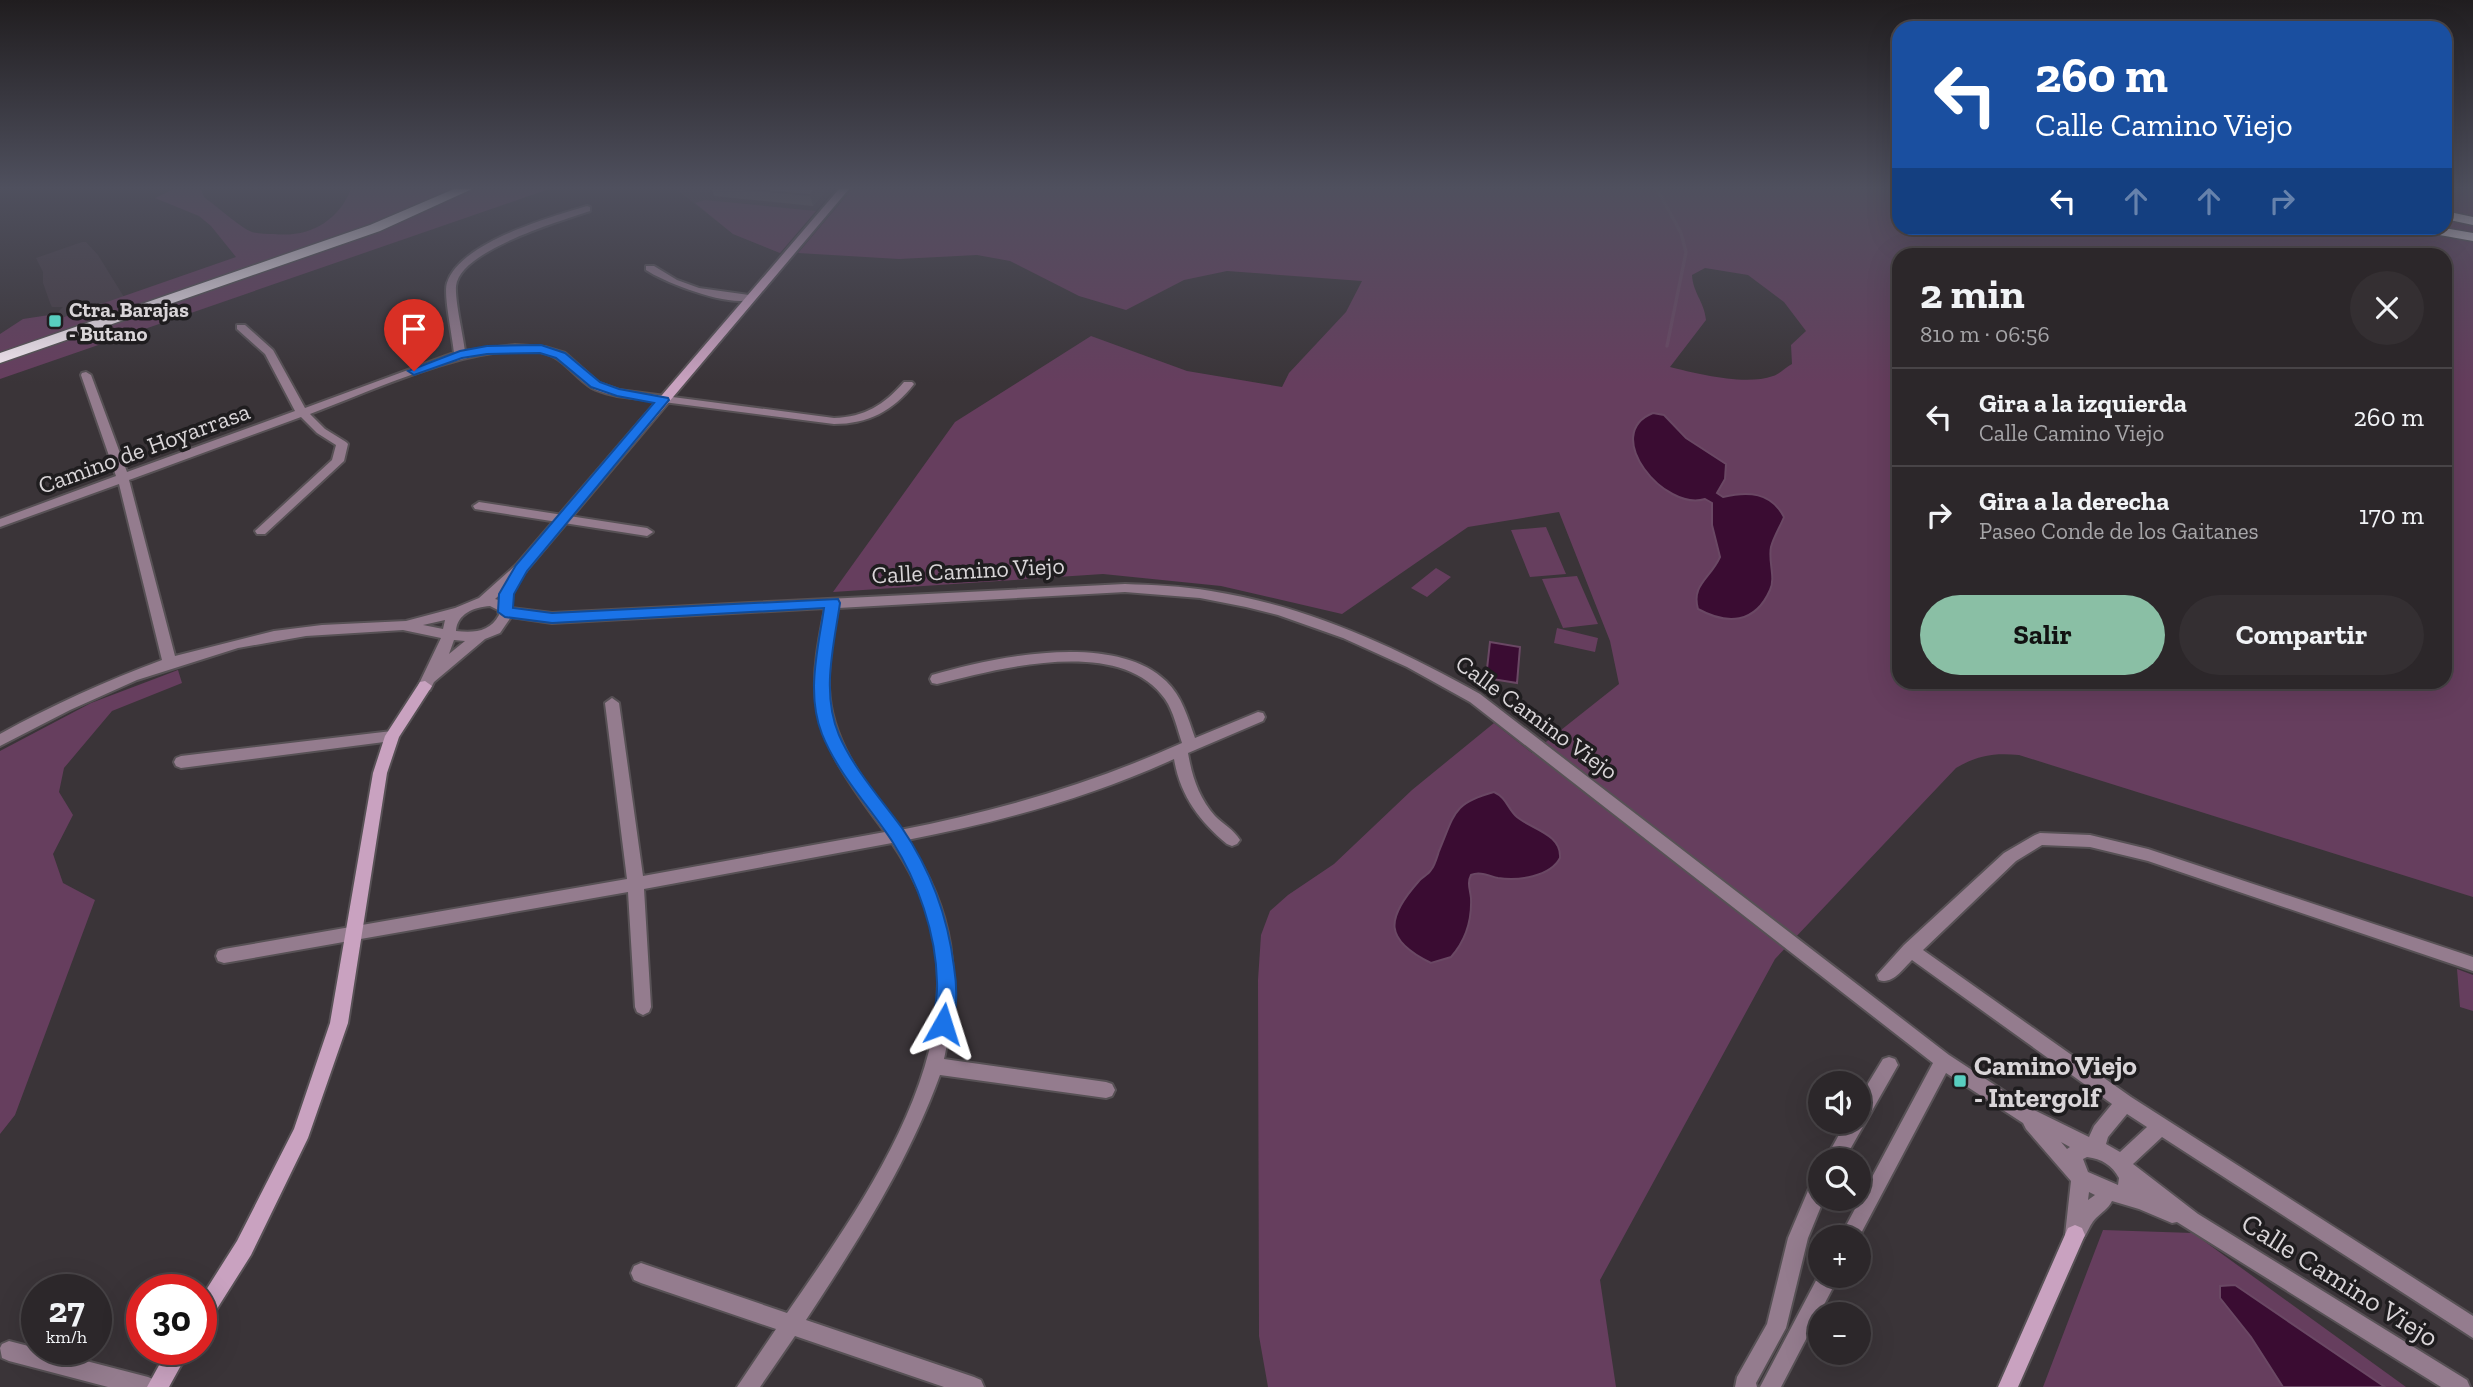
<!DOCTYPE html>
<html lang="es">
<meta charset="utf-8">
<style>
body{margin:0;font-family:"Zilla Slab",serif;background:#342f32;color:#f1f3f6;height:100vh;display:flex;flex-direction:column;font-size:26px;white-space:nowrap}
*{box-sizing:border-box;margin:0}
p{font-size:23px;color:#a6a5a8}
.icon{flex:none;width:38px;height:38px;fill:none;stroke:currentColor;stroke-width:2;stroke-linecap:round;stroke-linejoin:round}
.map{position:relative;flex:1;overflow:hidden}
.drawer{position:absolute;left:1892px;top:248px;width:560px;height:441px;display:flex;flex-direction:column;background:#2c272a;border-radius:21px;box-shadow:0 7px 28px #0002,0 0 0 2px #484447}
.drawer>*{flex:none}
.banner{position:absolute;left:1892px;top:21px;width:560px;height:214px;border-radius:21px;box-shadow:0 7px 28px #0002,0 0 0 2px #484447;background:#1a4fa0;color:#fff;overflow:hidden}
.fabs{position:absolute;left:1808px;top:1071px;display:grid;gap:14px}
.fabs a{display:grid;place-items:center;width:63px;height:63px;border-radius:50%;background:#2c272a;box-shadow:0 7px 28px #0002,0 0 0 2px #484447;font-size:35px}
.speed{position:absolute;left:21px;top:1274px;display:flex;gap:14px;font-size:35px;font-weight:700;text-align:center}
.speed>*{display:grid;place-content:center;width:91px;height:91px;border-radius:50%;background:#2c272a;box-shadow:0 7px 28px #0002,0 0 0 2px #484447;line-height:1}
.speed small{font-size:18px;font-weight:400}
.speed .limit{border:10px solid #d22;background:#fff;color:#111}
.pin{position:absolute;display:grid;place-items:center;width:60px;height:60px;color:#fff;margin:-72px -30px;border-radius:50% 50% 50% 0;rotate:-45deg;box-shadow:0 0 7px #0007}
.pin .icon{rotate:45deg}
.me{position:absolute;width:77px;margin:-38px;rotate:6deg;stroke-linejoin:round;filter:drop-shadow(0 0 5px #0008)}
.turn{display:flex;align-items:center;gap:24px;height:147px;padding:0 28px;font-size:32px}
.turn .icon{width:91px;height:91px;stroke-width:2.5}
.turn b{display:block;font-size:49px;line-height:60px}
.lanes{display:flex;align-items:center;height:66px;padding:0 28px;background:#0003;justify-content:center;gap:35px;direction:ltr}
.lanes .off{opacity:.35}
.round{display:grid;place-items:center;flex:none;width:74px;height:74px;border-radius:37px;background:#342f32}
.head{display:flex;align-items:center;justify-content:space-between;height:119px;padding:0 28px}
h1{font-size:42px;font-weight:700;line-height:52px}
.action{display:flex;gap:14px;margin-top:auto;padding:14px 28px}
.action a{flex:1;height:80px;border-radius:42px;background:#8abfa5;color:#111;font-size:28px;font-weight:700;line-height:80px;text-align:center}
.action a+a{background:#342f32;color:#f1f3f6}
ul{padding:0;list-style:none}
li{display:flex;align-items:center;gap:21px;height:98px;padding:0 28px;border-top:2px solid #484447}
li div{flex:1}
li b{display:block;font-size:26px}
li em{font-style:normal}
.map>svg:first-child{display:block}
.built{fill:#463c44}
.green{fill:#663e5e;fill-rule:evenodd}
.water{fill:#3a0c32;stroke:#6a4864;stroke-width:2}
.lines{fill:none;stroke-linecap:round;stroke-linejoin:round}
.stream{stroke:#6a4864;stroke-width:3.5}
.street-casing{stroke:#575155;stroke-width:4}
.secondary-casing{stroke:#575155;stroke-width:4}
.highway-casing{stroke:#575155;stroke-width:3}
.street{fill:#947c8e;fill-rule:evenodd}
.secondary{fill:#c9a2c0;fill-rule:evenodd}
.highway{fill:#f9edf6;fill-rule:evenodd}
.wall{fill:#5e595c}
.shaded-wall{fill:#4c484b}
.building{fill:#6d676b;stroke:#4c484b;stroke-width:2}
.route{fill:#1a73e8;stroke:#114b97;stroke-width:2}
.poi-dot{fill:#58cec0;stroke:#1f1d1f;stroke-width:2.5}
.labels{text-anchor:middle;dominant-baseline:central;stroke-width:7;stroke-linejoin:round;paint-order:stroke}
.far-poi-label{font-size:21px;font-weight:bold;fill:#d9d5d8;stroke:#1f1d1f;text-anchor:start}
.street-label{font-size:24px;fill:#d9d5d8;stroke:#1f1d1f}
.near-poi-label{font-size:28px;font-weight:bold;fill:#d9d5d8;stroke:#1f1d1f;text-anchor:start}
.near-street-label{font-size:28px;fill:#d9d5d8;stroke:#1f1d1f}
</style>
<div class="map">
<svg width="2473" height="1387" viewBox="0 0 2473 1387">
<rect width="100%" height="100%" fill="#3a3438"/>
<!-- built -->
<path class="built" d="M676 189H835L780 253 733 234Z
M82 242H86L98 255 124 297 57 319 56 314 63 307H52L50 303 43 283V272L36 258Z"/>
<!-- green -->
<path class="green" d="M174 189H201L204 197C215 205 241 228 252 232 258 234 267 234 274 234 308 238 338 222 351 189H549L0 379V334L23 319 56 314 58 319 236 257 211 226 199 216 155 198Z
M852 189H1899V228H2445V189H2473V897L2019 755C1994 753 1978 755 1956 768L1775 959 1600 1280 1616 1387H1268L1259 1336 1258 980 1261 935 1270 911 1288 895 1334 864 1412 790 1494 723 1532 753 1619 684 1610 641 1559 512 1468 527 1342 614 1221 586 1103 574 833 592 955 422 1091 336 1187 371 1282 387 1289 373 1346 312 1362 281 1227 271 1184 280 1126 310 1079 296 1010 261 977 255 899 259 798 253ZM1899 256H2445V682H1899ZM1705 268 1748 275 1784 302 1806 331 1791 345 1792 364C1786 367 1780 374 1773 376 1746 386 1698 374 1670 367L1706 320C1704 301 1693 293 1692 275Z
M705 200 816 211 780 253 733 234 695 203Z
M1546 527 1566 574 1530 577 1511 530Z
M1436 568 1451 577 1427 597 1411 588Z
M1577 576 1598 624 1563 628 1542 579Z
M1557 628 1598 638 1595 652 1554 643Z
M178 670 182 683 112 711 64 768 59 792 73 815 53 854 63 883 95 900 15 1115 0 1134V751L91 703Z
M2457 969 2473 975V1011L2460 1007Z
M2103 1230 2193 1233 2406 1387H2043Z"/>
<!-- water -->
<path class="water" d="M1653 413 1664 415 1686 438 1726 464 1725 479 1717 493 1723 497C1748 491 1771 492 1784 517 1780 527 1774 536 1771 547 1768 561 1776 578 1770 590 1755 624 1727 625 1698 609 1691 585 1710 579 1720 557L1712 525V503L1705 499C1665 512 1600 434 1653 413Z
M1490 642 1520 647 1517 683 1486 678Z
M1494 792C1507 798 1507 808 1517 817 1531 829 1562 834 1560 858 1550 877 1518 881 1498 878 1489 876 1480 871 1471 875 1467 883 1470 889 1471 898 1472 921 1466 940 1451 957L1431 963C1384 940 1385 919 1419 881 1422 877 1428 875 1431 870 1435 865 1437 857 1439 851 1455 813 1453 803 1494 792Z
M2235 1285 2385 1387H2283L2251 1337 2220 1298V1286Z"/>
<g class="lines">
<!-- stream -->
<path class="stream" d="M1657 189 1681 233 1686 252 1667 346"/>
<defs>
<path id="street" d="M587 206 590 207V211C561 221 460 250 456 286 455 302 463 334 465 351L515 345 545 347 565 353 599 383 619 390 834 418C865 417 884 405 904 382H912L914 384C893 411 868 424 834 424L617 396C609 394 599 392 592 388 573 377 564 356 540 352 475 342 372 391 310 414L325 429 346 442 348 444 344 461 265 534H257L255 531 332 460 336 445 317 433 301 417 129 480 175 656 274 631 322 625 406 621 455 608 479 598 516 565H526L527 568 526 571 495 599 502 601 511 608 552 613 1125 584C1153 585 1182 586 1211 591 1307 606 1396 647 1480 694L1949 1055 2030 1108 2089 1137 2094 1126 2112 1104 1912 960C1903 969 1892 985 1879 980L1877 975 1904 945 2004 853 2035 835 2040 833 2090 835 2148 849 2473 957V971L2148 861 2090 847 2042 845 2016 861 1923 950 2131 1097 2473 1316V1338L2162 1137 2133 1164 2198 1214 2467 1380 2470 1387H2441L2177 1222 2172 1223 2139 1209 2112 1201C2108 1209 2102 1212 2096 1218 2087 1227 2087 1240 2075 1245L2068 1242 2065 1235 2071 1181 2026 1129 2023 1123 1946 1073 1858 1239 1840 1237 1933 1063 1470 702 1407 667 1343 638 1278 615 1246 607 1200 598 1125 592 838 608C833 634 828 661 829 688 831 743 868 787 900 830 997 811 1091 784 1182 743 1177 729 1174 712 1165 699 1120 635 998 669 937 684L932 683 930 679 932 675C993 657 1114 631 1166 681 1182 696 1188 718 1195 738L1258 712 1263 713 1265 717 1263 721 1188 753C1192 777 1199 798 1215 816 1223 824 1234 830 1240 840L1237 844 1232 846 1227 844C1199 821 1180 795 1174 759 1089 798 999 822 907 840 955 911 962 977 944 1059L1106 1082 1112 1084 1115 1090 1112 1096 1106 1098 940 1075C908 1163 858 1241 806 1320L974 1377 981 1380 984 1387H944L795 1336 760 1387H737L776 1329 641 1283 634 1280 631 1273 634 1266 641 1263 787 1313C860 1207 967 1061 931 925 923 896 909 868 892 843L644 889 651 1007 649 1012 643 1015 637 1012 635 1007 628 892 224 963 218 961 216 956 218 951 224 949 627 879 605 703 612 698 619 703 643 876 885 832C854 790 817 744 815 689 814 662 820 635 825 608L552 623 511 617 500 633 485 639 434 682 430 690 425 691 418 686 441 638 403 630 306 636 238 648 137 680 70 710 0 746V734C52 705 106 681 162 660L119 484 0 527V519L116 476 81 375 82 373 86 372 91 375 127 472 295 411 265 354 237 329V325H245L273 350 305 408 454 353C453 339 443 294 447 283 459 243 550 217 587 206ZM490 606 498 610 499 615C490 632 474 633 456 631 457 614 474 607 490 606ZM445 620 443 629 423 625ZM454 640 465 641 449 654ZM2127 1114 2147 1127 2120 1152 2106 1144 2108 1137ZM2061 1142 2070 1147 2067 1149ZM2087 1157C2102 1159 2112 1165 2119 1178L2118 1185 2088 1172 2083 1159ZM2089 1192 2095 1195 2088 1200Z
M646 266H654L677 280 699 288 749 295 754 298C735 310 665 283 646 270Z
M479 502 647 528 653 532 647 536 475 509 473 506Z
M392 731 397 732 399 736 397 740 392 741 181 768 176 766 174 762 176 758 181 756Z
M1889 1057 1895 1059 1898 1065 1844 1160H1825L1846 1122H1858V1100L1883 1059Z
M1820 1176V1199H1824L1808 1238 1786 1328 1756 1383 1757 1387H1735L1737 1377 1767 1324 1788 1238 1813 1179Z
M1820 1273V1276H1839L1781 1387H1760Z
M9 1341 148 1377 155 1380 158 1387H108L9 1361 2 1358 0 1348 2 1344Z"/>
<path id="secondary" d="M839 189H849L526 571H516L515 568 516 565Z
M425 681 432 686 399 737 387 773 348 1023 308 1138 251 1255 208 1323 201 1326V1298L237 1241 294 1129 330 1023 373 773 385 736 420 682Z
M2075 1225 2082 1228 2085 1235 2018 1387H1998L2068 1228Z
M168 1349H190L169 1387H147Z"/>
<path id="highway" d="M454 189H472L380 231 0 363V353L370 225Z
M2445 211 2473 217V225L2445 219Z
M2416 228H2444L2473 233V241L2423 232Z"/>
</defs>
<!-- street casing -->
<use href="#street" class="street-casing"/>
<!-- secondary casing -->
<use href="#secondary" class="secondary-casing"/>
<!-- highway casing -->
<use href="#highway" class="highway-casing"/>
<!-- street -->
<use href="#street" class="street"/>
<!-- secondary -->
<use href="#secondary" class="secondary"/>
<!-- highway -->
<use href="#highway" class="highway"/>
</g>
<!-- wall -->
<path class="wall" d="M712 189H827L813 206 714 196Z"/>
<!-- shaded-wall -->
<path class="shaded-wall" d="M816 189H827L813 206 810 195Z"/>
<!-- building -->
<path class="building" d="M741 189H816L810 195Z"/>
<!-- sky -->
<linearGradient id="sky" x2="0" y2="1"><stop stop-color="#201d1f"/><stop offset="0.49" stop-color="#4f505e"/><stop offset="1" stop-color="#4f505e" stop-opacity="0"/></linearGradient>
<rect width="2473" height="383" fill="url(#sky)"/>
<!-- route -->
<path class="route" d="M541 345 565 353 600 382 619 389 668 398 669 400 527 571 514 594 513 608 552 613 838 599 840 603C834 645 821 693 839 735 854 769 880 798 902 828 930 869 948 918 954 967 957 986 958 1012 949 1030L943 1033 936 1030 933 1024C934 1010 938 995 937 982 936 933 918 882 892 841 869 806 838 774 822 734 806 694 818 649 824 608L552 623 505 617 498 612 499 594 516 565 654 403 617 396 591 387 556 358 540 353 487 354 462 358 414 375 408 371 460 351 487 346Z"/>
<!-- markers -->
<g class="poi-dot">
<rect x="48" y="314" width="14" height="14" rx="3.5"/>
<rect x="1953" y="1074" width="14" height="14" rx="3.5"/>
</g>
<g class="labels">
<!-- far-poi labels -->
<g class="far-poi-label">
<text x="69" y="309">Ctra. Barajas<tspan x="69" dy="24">- Butano</tspan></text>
</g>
<!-- street labels -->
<g class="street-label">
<text transform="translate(144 448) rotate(-20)">Camino de Hoyarrasa</text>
<text transform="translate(968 570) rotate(-3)">Calle Camino Viejo</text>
<text transform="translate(1537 717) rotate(36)">Calle Camino Viejo</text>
</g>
<!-- near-poi labels -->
<g class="near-poi-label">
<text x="1974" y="1065">Camino Viejo<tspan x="1974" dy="32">- Intergolf</tspan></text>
</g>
<!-- near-street labels -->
<g class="near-street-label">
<text transform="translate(2340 1280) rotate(32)">Calle Camino Viejo</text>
</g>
</g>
</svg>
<div class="fabs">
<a><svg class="icon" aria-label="sound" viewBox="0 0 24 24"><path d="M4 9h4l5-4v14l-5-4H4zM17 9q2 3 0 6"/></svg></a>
<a><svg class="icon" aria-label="search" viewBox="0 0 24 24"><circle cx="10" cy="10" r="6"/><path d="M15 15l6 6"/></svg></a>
<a>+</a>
<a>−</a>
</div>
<div class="speed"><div>27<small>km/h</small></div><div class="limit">30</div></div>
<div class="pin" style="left:414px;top:371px;background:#d93025"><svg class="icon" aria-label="arrive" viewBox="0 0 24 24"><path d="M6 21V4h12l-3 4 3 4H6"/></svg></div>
<svg class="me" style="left:943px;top:1024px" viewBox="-20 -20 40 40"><path d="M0-17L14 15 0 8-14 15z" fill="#1a73e8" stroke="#fff" stroke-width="4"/></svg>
<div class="banner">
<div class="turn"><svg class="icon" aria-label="left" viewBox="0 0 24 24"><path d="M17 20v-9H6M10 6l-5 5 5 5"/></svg><div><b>260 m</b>Calle Camino Viejo</div></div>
<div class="lanes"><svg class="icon" aria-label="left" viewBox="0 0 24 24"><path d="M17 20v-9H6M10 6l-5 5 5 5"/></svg><svg class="icon off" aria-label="ahead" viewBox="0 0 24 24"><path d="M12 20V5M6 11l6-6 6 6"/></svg><svg class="icon off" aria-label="ahead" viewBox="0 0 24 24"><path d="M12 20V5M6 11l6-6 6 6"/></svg><svg class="icon off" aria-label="right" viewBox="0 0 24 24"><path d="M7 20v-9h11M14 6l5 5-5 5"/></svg></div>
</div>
<section class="drawer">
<div class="head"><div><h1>2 min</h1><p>810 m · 06:56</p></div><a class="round"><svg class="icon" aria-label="close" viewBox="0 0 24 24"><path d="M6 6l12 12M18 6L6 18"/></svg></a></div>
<ul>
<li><svg class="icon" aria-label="left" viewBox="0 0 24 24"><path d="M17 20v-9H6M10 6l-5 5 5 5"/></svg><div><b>Gira a la izquierda</b><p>Calle Camino Viejo</p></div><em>260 m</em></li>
<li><svg class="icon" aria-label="right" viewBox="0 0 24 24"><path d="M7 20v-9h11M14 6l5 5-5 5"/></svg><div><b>Gira a la derecha</b><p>Paseo Conde de los Gaitanes</p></div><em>170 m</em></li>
</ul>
<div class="action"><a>Salir</a><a>Compartir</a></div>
</section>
</div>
